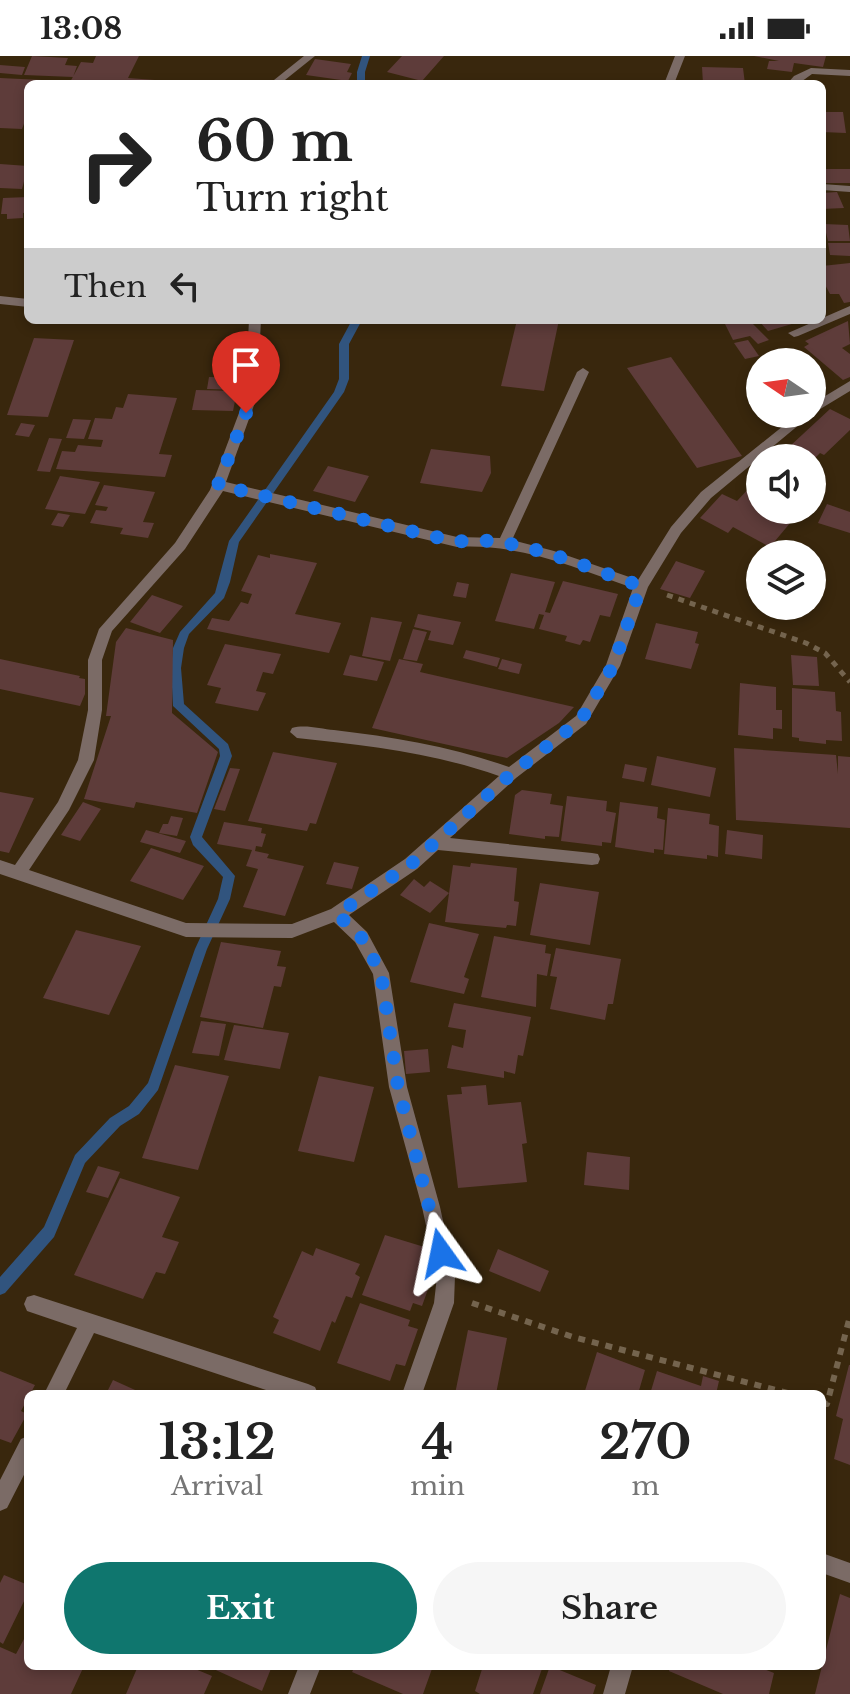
<!DOCTYPE html>
<style>
body{margin:0;font-family:"Libre Baskerville",serif;background:#f6f6f6;color:#222;height:100vh;display:flex;flex-direction:column;font-size:30px;white-space:nowrap}
*{box-sizing:border-box;margin:0}
p{font-size:26px;color:#767676}
.icon{flex:none;width:44px;height:44px;fill:none;stroke:currentColor;stroke-width:2;stroke-linecap:round;stroke-linejoin:round}
.map{position:relative;flex:1;overflow:hidden}
.sheet{position:absolute;left:24px;top:1334px;width:802px;height:280px;display:flex;flex-direction:column;background:#fff;border-radius:12px;box-shadow:0 4px 12px #0003}
.sheet>*{flex:none}
.banner{position:absolute;left:24px;top:24px;width:802px;height:244px;border-radius:12px;box-shadow:0 4px 12px #0003;background:#fff;color:#222;overflow:hidden}
.needle{width:52px;rotate:283deg}
.controls{position:absolute;left:746px;top:292px;display:grid;gap:16px}
.controls a{display:grid;place-items:center;width:80px;height:80px;border-radius:50%;background:#fff;box-shadow:0 4px 12px #0003;font-size:40px}
.pin{position:absolute;display:grid;place-items:center;width:68px;height:68px;color:#fff;margin:-82px -34px;border-radius:50% 50% 50% 0;rotate:-45deg;box-shadow:0 0 8px #0007}
.pin .icon{rotate:45deg}
.me{position:absolute;width:88px;margin:-44px;rotate:348deg;stroke-linejoin:round;filter:drop-shadow(0 0 6px #0008)}
.turn{display:flex;align-items:center;gap:28px;height:168px;padding:0 40px;font-size:36px}
.turn .icon{width:104px;height:104px;stroke-width:2.5}
.turn b{display:block;font-size:56px;line-height:68px}
.then{display:flex;align-items:center;height:76px;padding:0 40px;background:#0003;gap:16px;font-size:30px}
.eta{display:flex;justify-content:space-evenly;align-items:center;height:136px;text-align:center}
.eta b{font-size:48px;font-weight:700;line-height:56px}
.primary-button{display:flex;gap:16px;margin-top:auto;padding:16px 40px}
.primary-button a{flex:1;height:92px;border-radius:48px;background:#0f766e;color:#fff;font-size:32px;font-weight:700;line-height:92px;text-align:center}
.primary-button a+a{background:#f6f6f6;color:#222}
.status{display:flex;justify-content:space-between;align-items:center;height:56px;padding:0 40px;background:#fff;direction:ltr}
.status svg{height:22px;fill:currentColor}
.map>svg:first-child{display:block}
.lines{fill:none;stroke-linecap:round;stroke-linejoin:round}
.stream{fill:#31547e;fill-rule:evenodd}
.building{fill:#5e3c3a}
.path-far1{stroke:#74644e;stroke-width:5;stroke-dasharray:6 6;stroke-linecap:butt}
.path{stroke:#74644e;stroke-width:6;stroke-dasharray:7 7;stroke-linecap:butt}
.minor{fill:#7b6b66;fill-rule:evenodd}
.route{stroke:#1a73e8;stroke-width:14;stroke-dasharray:0 25.2}
</style>
<div class="status"><b>13:08</b><svg viewBox="0 0 49 12"><path d="M0 12V9h3v3zM5 12V6h3v6zM10 12V3h3v9zM15 12V0h3v12zM26 1h20v11H26zM47 4h2v5h-2z"/></svg></div>
<div class="map">
<svg width="850" height="1638" viewBox="0 0 850 1638">
<rect width="100%" height="100%" fill="#39270d"/>
<g class="lines">
<!-- stream -->
<path class="stream" d="M362 0H370L365 16V28H357V16Z
M352 264H362L349 288V323L344 336 239 486 230 526 224 542 189 578 184 592 181 612 184 648 228 688 232 700 202 781 235 820 230 843 207 893 158 1034 139 1058 120 1070 85 1107 54 1181 5 1237 0 1239V1221L44 1171 75 1099 110 1062 129 1050 148 1027 195 893 218 843 223 821 193 789 190 781 220 700 219 693 173 650 171 612 173 592 180 576 215 537 229 485 334 336 339 323V288Z"/>
</g>
<!-- building -->
<path class="building" d="M32 0 68 2 65 9 77 10 73 21 24 19Z
M96 0H139L128 22 155 24 153 28H69L81 6 93 7Z
M402 0H444L422 25 387 16Z
M754 0H826L823 11 794 7 792 16 767 13 769 5H779Z
M315 3 351 8 347 16 352 17 348 25 306 19Z
M0 9 25 11 22 19 0 17Z
M702 11 743 12 745 28H703Z
M0 22 42 24 40 28H28V57L22 73 0 72Z
M822 56H843L846 77 822 76Z
M0 108 28 110 22 133 0 132Z
M822 113H850V127H822Z
M837 136 844 152 822 153V137Z
M28 141V156L23 157V162L7 163V158H1L3 142Z
M824 168 848 169 850 185H828Z
M828 187H850V200L830 199Z
M850 207V246L844 247 839 238H830L822 223V210Z
M517 264H559L544 335 501 330Z
M723 264H749L769 284 758 288 750 280 733 284Z
M758 264H802V265L768 275Z
M848 265 850 288 842 292 850 298V321L843 324 804 291 809 288 805 285Z
M34 282 74 284 48 361 7 359Z
M748 284 759 300 745 303 734 287Z
M671 301 742 400 697 412 627 312Z
M209 321 240 322 238 334 207 333Z
M196 334 237 335 233 355 192 354Z
M128 338 177 342 159 398 172 399 165 421 56 413 62 395 75 396 78 389 101 391 103 384 88 383 95 362 112 363 116 351 123 352Z
M830 353 850 363V374L824 399 820 397 814 403 789 391Z
M73 363 91 364 84 383 66 382Z
M21 367 35 369 29 381 15 379Z
M49 382 62 383 50 416 37 415Z
M431 393 490 400 491 417 482 436 420 427Z
M328 410 369 420 355 446 313 435Z
M60 420 100 426 85 458 45 453Z
M104 429 155 436 143 466 154 467 148 482 120 478 123 472 90 467 96 454 106 455 108 451 95 449Z
M752 429 760 433V454H801L770 491 733 471 728 477 700 462 722 438 737 445Z
M827 448 850 456V477L818 467Z
M58 457 70 459 63 471 51 469Z
M270 498 317 507 295 558 341 567 329 597 207 573 212 562 229 565 241 546 248 548 252 538 241 535 258 499 270 502Z
M676 505 705 515 690 542 660 533Z
M511 517 555 526 545 556 550 557 563 525 618 538 610 561 600 559 590 586 583 584 580 589 565 585 567 580 539 573 544 559 539 558 534 573 495 565Z
M457 526 469 528 466 542 453 540Z
M152 539 183 550 160 577 130 566Z
M418 558 461 566 453 589 428 584 431 575 414 571Z
M371 561 402 566 390 605 362 600Z
M656 567 698 576 695 587 699 588 691 613 645 603Z
M126 572 173 584 172 657 218 696 197 757 136 746 134 752 84 743 111 660H106L116 586Z
M413 573 427 576 417 605 403 603Z
M225 588 281 598 273 618 263 616 256 635 266 637 258 655 215 647 221 632 207 629Z
M466 594 500 602 497 611 463 602Z
M350 599 384 606 377 625 343 619Z
M791 599 817 601 819 630 793 629Z
M0 603 80 620 79 622 85 623V638L80 650 0 633Z
M399 603 423 608 420 616 574 651 559 667 507 702 372 672Z
M502 603 522 608 519 618 498 613Z
M740 627 776 631V654H782V673L773 672V683L738 679Z
M792 632 835 636 836 655 841 656 842 685 826 684V688L799 685V682L792 681Z
M734 692 836 699 838 718V700L850 701V772L736 764Z
M273 696 337 707 316 768 310 767 307 775 248 765Z
M657 700 716 712 710 741 651 729Z
M625 708 647 712 644 726 622 722Z
M230 712 240 713 225 755 214 753Z
M522 734 552 738 550 748 563 750 559 781 545 780V783L509 778 515 739Z
M0 736 34 742 9 797 0 795Z
M567 740 607 745 606 755 616 757 611 787 602 786V790L561 785Z
M83 746 101 753 80 785 61 779Z
M620 746 658 751 657 762 665 764 663 794 654 793V797L615 791Z
M668 752 710 758 709 768 719 770 718 801 707 799V803L664 798Z
M171 760 183 762 177 780 159 777 163 768H168Z
M224 766 262 772 261 777 266 778 262 791 256 790 255 795 269 798 267 802 304 810 285 860 243 851 258 813 246 810 252 794 217 788Z
M146 774 161 778 186 785 180 797 140 786Z
M727 774 763 779 762 803 725 798Z
M151 792 204 810 183 844 130 825Z
M334 806 359 811 352 833 326 828Z
M471 807 517 812 514 845 519 846 516 870 507 869 506 872 445 866 453 809 470 811Z
M414 823 424 831 430 825 449 837 430 857 400 839Z
M540 827 599 836 590 889 530 879Z
M429 867 479 878 464 921 469 923 464 938 410 926Z
M76 874 141 890 109 959 43 942Z
M494 880 546 889 545 897 551 898 547 920 537 918 536 951 481 941Z
M221 886 281 895 277 910 286 911 281 931 274 930 263 972 200 961Z
M556 892 621 903 613 948H608L605 964 550 953 557 921 550 920Z
M454 947 531 961 523 1000 518 999 515 1018 504 1015V1022L447 1012 452 989 463 992 466 974 448 971Z
M201 965 226 968 219 1000 192 997Z
M234 969 289 977 280 1013 224 1004Z
M428 993 430 1016 406 1018 404 995Z
M175 1009 229 1020 198 1114 142 1102Z
M319 1020 374 1031 354 1106 298 1095Z
M486 1029 488 1049 521 1046 527 1087 522 1088 527 1126 458 1132 447 1039 462 1038 461 1031Z
M587 1096 630 1101 629 1134 584 1129Z
M98 1110 120 1116 108 1142 86 1136Z
M120 1122 180 1141 162 1181 179 1186 165 1218 156 1216 143 1243 74 1219Z
M385 1179 431 1193 426 1211 435 1214 422 1250 413 1247 410 1255 362 1239Z
M316 1192 360 1208 355 1218 360 1221 352 1242 346 1240 335 1267 332 1265 320 1295 273 1277 279 1264 273 1261 302 1195 313 1200Z
M498 1193 549 1215 540 1236 489 1215Z
M360 1247 410 1264 408 1270 418 1273 405 1310 396 1308 390 1325 337 1307Z
M468 1274 507 1282 496 1338H455Z
M597 1296 645 1314 638 1338H584Z
M849 1309H850V1409L834 1403 843 1363 836 1360Z
M0 1315 35 1329 21 1355 27 1358 11 1387 0 1383Z
M657 1315 701 1330 703 1320 719 1325 716 1338H650Z
M113 1324 144 1338H106Z
M4 1519 28 1529V1537L3 1588 0 1586V1527Z
M840 1538 850 1542V1638H815Z
M24 1583 28 1584V1610H84L71 1638H0V1591L16 1598Z
M138 1610H188L212 1620 204 1638H126Z
M207 1610H272L262 1635Z
M355 1610H433L423 1638H403L352 1616Z
M483 1610H543L533 1638H480L475 1635Z
M550 1610 596 1629 593 1638H540Z
M670 1610H756L774 1617 769 1638H723L669 1615Z"/>
<g class="lines">
<!-- path-far1 -->
<path class="path-far1" d="M667 539 806 587 825 597 850 626"/>
<!-- path -->
<path class="path" d="M472 1247 573 1281 791 1338
M822 1347 827 1348 850 1260"/>
<!-- minor -->
<path class="minor" d="M304 0H315L280 28H269Z
M675 0H685L674 28H664Z
M811 12 850 14V20L812 18 798 28H787L794 20Z
M822 128 850 130V136L822 134Z
M0 240 28 243V251L0 248Z
M850 250V258L798 280 794 281 788 277Z
M249 264H261L257 341 226 426 457 481 500 482 577 316 583 312 589 316 512 484 554 495 638 524 671 471 701 436 798 358H812V348L850 325V335L812 358 711 442 681 477 648 531 620 610 586 668 516 722 450 782 592 797 598 798 600 803 598 808 592 809 438 794 417 813 349 859 367 876 389 917 407 1031 440 1151 455 1220 454 1247 422 1338H402L434 1247 437 1220 422 1151 389 1031 373 918 355 886 334 866 292 882 186 881 0 818V804L15 809 58 746 78 704 88 654V604L99 573 175 487 210 434 245 341ZM223 435 457 491C519 487 576 512 633 532L606 609 576 660 509 711C453 691 394 681 334 674 321 673 305 668 292 672L290 676 297 682C365 689 434 697 499 720L405 803 331 853 292 868 186 867 29 814 69 754 94 704 102 654V604L112 575 185 493Z
M34 1239 308 1328 315 1331 318 1338H278L94 1277 64 1338H44L77 1272 27 1255 24 1248 27 1241Z
M28 1380V1411L7 1452 0 1455V1424L21 1383Z
M822 1497 850 1507V1527L822 1517Z
M299 1610H321L310 1638H288Z
M611 1610H633L625 1638H603Z"/>
</g>
<g class="lines">
<!-- route -->
<path class="route" d="M246 357 218 429 457 486C509 476 590 513 641 530L613 610 581 664 511 718 411 808 337 858 361 881 381 917 398 1031 441 1197"/>
</g>
</svg>
<div class="controls">
<a><svg class="needle" viewBox="-14 -14 28 28"><path d="M0-13l5 13h-10z" fill="#e53935"/><path d="M0 13l5-13h-10z" fill="#767676"/></svg></a>
<a><svg class="icon" aria-label="sound" viewBox="0 0 24 24"><path d="M4 9h4l5-4v14l-5-4H4zM17 9q2 3 0 6"/></svg></a>
<a><svg class="icon" aria-label="layers" viewBox="0 0 24 24"><path d="M12 4l9 5-9 5-9-5zM3 14l9 5 9-5"/></svg></a>
</div>
<div class="pin" style="left:246px;top:357px;background:#d93025"><svg class="icon" aria-label="arrive" viewBox="0 0 24 24"><path d="M6 21V4h12l-3 4 3 4H6"/></svg></div>
<svg class="me" style="left:441px;top:1197px" viewBox="-20 -20 40 40"><path d="M0-17L14 15 0 8-14 15z" fill="#1a73e8" stroke="#fff" stroke-width="4"/></svg>
<div class="banner">
<div class="turn"><svg class="icon" aria-label="right" viewBox="0 0 24 24"><path d="M7 20v-9h11M14 6l5 5-5 5"/></svg><div><b>60 m</b>Turn right</div></div>
<div class="then">Then<svg class="icon" aria-label="left" viewBox="0 0 24 24"><path d="M17 20v-9H6M10 6l-5 5 5 5"/></svg></div>
</div>
<section class="sheet">
<div class="eta">
<div><b>13:12</b><p>Arrival</p></div>
<div><b>4</b><p>min</p></div>
<div><b>270</b><p>m</p></div>
</div>
<div class="primary-button"><a>Exit</a><a>Share</a></div>
</section>
</div>
